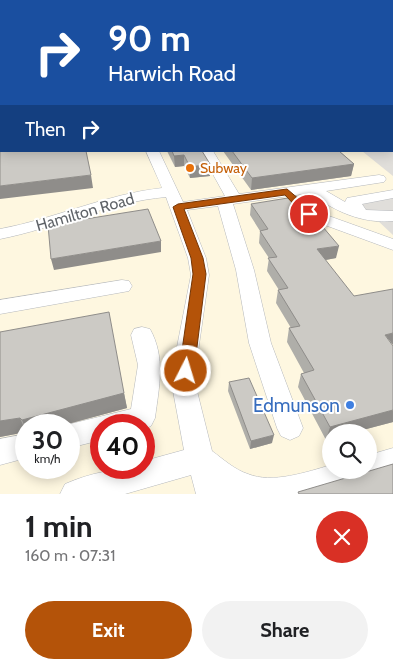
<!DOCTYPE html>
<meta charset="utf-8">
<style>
body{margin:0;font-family:Cabin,sans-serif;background:#f2f2f2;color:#202124;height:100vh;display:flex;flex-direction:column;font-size:19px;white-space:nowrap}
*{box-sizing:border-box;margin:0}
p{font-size:16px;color:#757577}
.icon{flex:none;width:28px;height:28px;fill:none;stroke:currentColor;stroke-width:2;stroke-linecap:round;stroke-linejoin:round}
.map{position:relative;height:494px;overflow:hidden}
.side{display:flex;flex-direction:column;background:#fff;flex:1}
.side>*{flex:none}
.banner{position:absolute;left:0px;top:0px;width:394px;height:152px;box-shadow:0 2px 12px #0003;background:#1a4fa0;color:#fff;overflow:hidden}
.fabs{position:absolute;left:322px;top:424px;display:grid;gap:10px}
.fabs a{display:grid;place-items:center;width:55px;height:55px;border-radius:50%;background:#fff;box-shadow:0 2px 12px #0003;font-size:25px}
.speed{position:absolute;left:15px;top:414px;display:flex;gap:10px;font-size:25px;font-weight:700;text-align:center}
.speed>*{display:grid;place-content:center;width:65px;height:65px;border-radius:50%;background:#fff;box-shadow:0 2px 12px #0003;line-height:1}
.speed small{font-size:12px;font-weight:400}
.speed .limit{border:8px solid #d22;background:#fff;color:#111}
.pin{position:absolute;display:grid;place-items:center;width:42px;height:42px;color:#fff;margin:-21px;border:2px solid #fff;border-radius:50%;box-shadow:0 1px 5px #0007}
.me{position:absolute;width:55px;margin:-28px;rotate:5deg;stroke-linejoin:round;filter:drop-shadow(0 0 4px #0008)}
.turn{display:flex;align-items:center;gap:18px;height:105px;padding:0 25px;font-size:22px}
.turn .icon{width:65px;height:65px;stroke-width:2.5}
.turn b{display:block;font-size:35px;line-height:42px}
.then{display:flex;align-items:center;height:48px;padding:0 25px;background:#0003;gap:10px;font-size:19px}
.round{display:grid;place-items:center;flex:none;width:52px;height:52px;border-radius:26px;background:#f2f2f2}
.headline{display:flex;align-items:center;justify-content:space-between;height:85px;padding:0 25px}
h1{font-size:30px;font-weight:700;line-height:38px}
.primary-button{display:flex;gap:10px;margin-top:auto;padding:10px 25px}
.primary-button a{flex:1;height:58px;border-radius:30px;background:#b45309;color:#fff;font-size:20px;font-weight:700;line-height:58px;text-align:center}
.primary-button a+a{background:#f2f2f2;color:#202124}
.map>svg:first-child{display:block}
.commercial{fill:#fef7e0;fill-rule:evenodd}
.industrial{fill:#e0deda}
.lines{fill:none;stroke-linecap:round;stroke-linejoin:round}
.minor-casing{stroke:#b5b8bc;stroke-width:1}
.minor{fill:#fff;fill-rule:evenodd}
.wall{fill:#afaea9}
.shaded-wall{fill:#8f8d8a}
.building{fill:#cccac5;stroke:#8f8d8a}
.route{fill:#b45309;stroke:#753606}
.food-dot{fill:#e8710a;stroke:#fff;stroke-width:2}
.shop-dot{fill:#3f7fe0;stroke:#fff;stroke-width:2}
.labels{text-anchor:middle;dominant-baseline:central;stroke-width:4;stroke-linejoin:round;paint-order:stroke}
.far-food-label{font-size:14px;fill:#c56008;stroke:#fff;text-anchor:start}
.street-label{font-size:16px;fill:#5f6368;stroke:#fff}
.near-shop-label{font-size:19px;fill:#366cbe;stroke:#fff;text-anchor:end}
</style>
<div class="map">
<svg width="393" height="494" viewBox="0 0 393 494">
<rect width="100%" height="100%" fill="#f1efe8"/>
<!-- commercial -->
<path class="commercial" d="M0 52 1 151H392L393 52V494H0ZM26 425H69V468H26ZM101 425H144V468H101ZM331 432H369V470H331Z"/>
<!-- industrial -->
<path class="industrial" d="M393 55V176L362 151H392Z
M393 197V235L358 202Z"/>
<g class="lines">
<defs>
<path id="minor" d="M392 52H393V54H392Z
M146 151H159L183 202 225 196 200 151H213L239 194 379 175 384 176 386 179 384 182 326 191 345 202 347 198 393 190V198L362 204 366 210 393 211V221C362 224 334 211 310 193L233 204 254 270 271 343 303 428 299 436 290 440 281 436 277 428 249 343 236 270 218 206 187 210 206 258 209 275 198 352 197 391 212 451C223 459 235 470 248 474 272 484 307 472 331 465V470H369V455L393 448V474L330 494H196L191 475 125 494H60L65 484C90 473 116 468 144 468V461L184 450 173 391 176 352 191 275 188 258 166 197C109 202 56 228 0 239V229C55 219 106 194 162 188Z
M296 196 301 198 315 211 393 239V250L303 217 288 201Z
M122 280 129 281 132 286 129 291 0 314V300Z
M142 327 150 329C166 358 159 387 155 418L151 426 144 429V425H101V440L69 448V425H66L131 409 138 365 131 335 134 329Z
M26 434V458L0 465V439Z"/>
</defs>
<!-- minor casing -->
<use href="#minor" class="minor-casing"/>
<!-- minor -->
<use href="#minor" class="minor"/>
</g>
<!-- wall -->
<path class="wall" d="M167 151H202L210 176 190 178 184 166 175 167Z
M223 151H339L354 164 351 176 251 190Z
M251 204 336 258 325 260 393 422 355 432H331L326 440 298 387 301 374 304 373 287 342 289 328H291L276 303 278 290H279L267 271 269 258 259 243 260 231 250 215Z
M0 332 124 393 127 408 64 425H26V433V432L0 437Z
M229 382 272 443 250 449 228 391Z"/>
<!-- shaded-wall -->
<path class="shaded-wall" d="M184 155V166L175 167 174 156Z
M210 164V176L190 178V167Z
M354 164 351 176 251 190 252 178Z
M91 175 93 188 0 199V186Z
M161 241V252L54 270 51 259Z
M339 246 336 258 315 262 317 249Z
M393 333V345L385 335Z
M124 393 127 408 64 425H26V430L22 420Z
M393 410V422L355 432H331V439L326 440 330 427Z
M20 418 26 432 0 437V421Z
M274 435 272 443 250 449 251 441Z"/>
<!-- building -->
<path class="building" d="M392 52H393L392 109Z
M0 54H1V151H86L91 175 0 186V76H1Z
M172 151H202L210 164 190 167 184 155 174 156Z
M232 151H339L354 164 252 178Z
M294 197 306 207 339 246 317 249 354 296 393 289V333L385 335 393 346V410L330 427 301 374 314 370 289 328 300 326 278 290 288 288 268 258 277 257 260 231 268 229 251 204Z
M148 209 161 241 51 259 48 225Z
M109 312 124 393 22 420 20 418 0 421V332Z
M249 378 274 435 251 441 229 382Z
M393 464V494H299L298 492Z"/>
<!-- sky -->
<linearGradient id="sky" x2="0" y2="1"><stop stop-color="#8fc3f1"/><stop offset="0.43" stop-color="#f9f8f5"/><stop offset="1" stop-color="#f9f8f5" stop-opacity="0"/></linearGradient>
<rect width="393" height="121" fill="url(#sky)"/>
<!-- route -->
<path class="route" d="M287 189 313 211V216H305L285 195 184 209 203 258 206 274 194 371 192 375 186 377 181 375 179 371 193 274 191 258 173 207 178 204Z"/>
<!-- markers -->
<circle class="food-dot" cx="190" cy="168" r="5"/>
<circle class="shop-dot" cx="350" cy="405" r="5"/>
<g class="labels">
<!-- far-food labels -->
<g class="far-food-label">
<text x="200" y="168">Subway</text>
</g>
<!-- street labels -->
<g class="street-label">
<text transform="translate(85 212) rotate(-16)">Hamilton Road</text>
</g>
<!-- near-shop labels -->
<g class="near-shop-label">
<text x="340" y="405">Edmunson</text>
</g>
</g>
</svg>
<div class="fabs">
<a><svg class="icon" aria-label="search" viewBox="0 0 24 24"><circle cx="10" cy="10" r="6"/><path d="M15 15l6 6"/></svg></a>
</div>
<div class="speed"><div>30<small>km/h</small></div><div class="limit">40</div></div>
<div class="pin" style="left:309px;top:214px;background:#d93025"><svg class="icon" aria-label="arrive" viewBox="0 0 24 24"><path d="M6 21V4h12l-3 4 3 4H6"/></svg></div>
<svg class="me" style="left:186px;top:371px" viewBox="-20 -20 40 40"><circle r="17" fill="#b45309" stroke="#fff" stroke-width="3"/><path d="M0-11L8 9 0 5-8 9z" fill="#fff"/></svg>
<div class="banner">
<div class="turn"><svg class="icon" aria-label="right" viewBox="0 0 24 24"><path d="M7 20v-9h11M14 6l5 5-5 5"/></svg><div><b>90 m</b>Harwich Road</div></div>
<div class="then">Then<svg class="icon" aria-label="right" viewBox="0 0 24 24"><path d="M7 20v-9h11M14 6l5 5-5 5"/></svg></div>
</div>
</div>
<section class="side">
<div class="headline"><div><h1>1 min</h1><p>160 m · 07:31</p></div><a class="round" style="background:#d93025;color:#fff"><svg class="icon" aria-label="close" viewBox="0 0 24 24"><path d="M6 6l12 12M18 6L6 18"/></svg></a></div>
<div class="primary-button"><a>Exit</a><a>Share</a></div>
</section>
